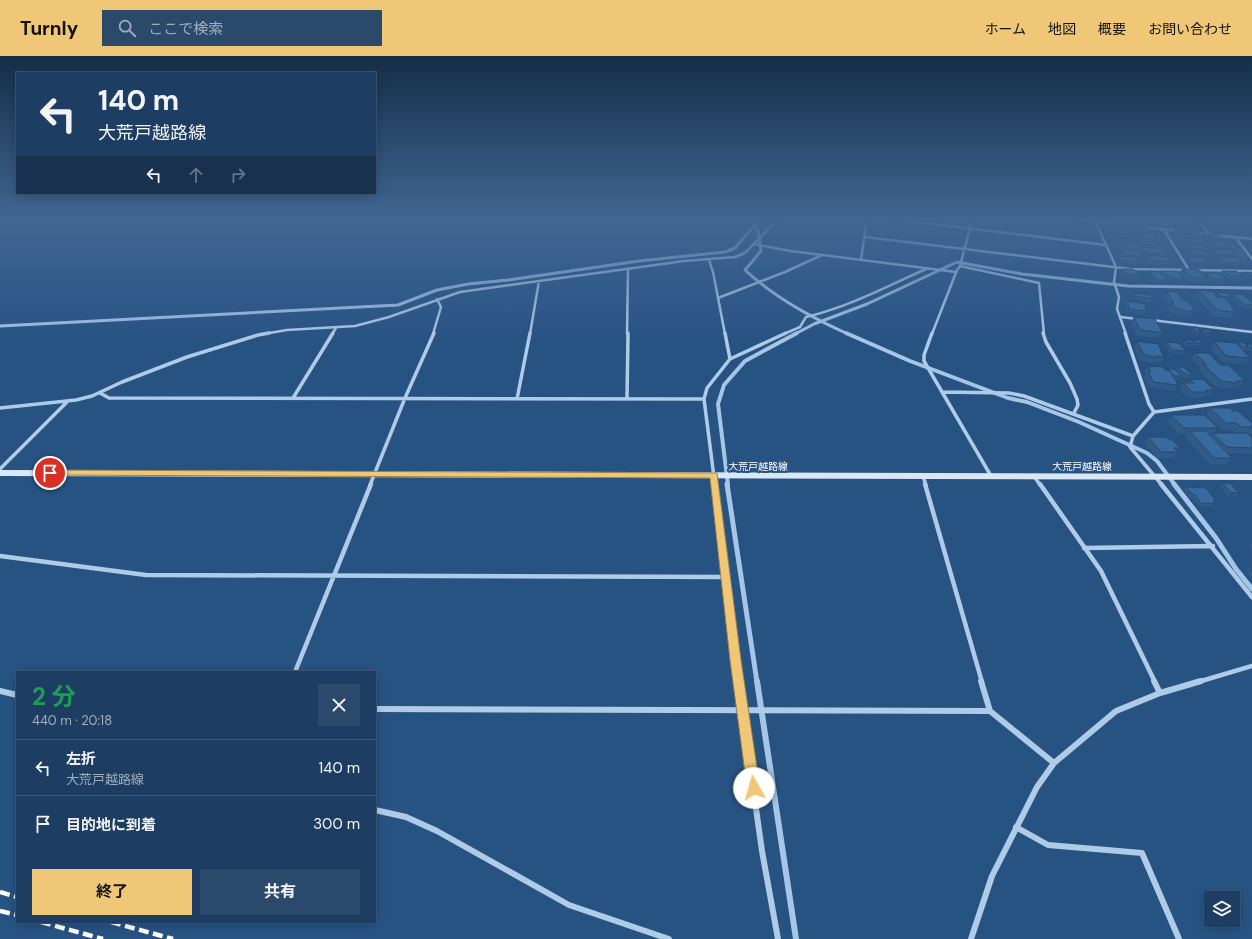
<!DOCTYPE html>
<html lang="ja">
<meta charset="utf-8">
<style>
body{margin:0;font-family:"DM Sans","Noto Sans JP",sans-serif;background:#2a496b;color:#f1f3f6;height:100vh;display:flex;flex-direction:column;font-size:15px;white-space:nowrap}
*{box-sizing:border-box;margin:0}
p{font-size:13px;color:#a0aebe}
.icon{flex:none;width:22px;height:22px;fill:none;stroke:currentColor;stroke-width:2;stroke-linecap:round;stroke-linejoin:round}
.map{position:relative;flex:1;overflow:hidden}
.drawer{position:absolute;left:16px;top:615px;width:360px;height:252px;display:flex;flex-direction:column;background:#1d3e62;border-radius:0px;box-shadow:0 2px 10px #0003,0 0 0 1px #3b5777}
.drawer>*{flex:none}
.banner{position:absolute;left:16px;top:16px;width:360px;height:122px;border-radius:0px;box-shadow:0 2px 10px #0003,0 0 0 1px #3b5777;background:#1d3e62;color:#f1f3f6;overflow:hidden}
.buttons{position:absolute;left:1204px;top:835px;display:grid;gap:8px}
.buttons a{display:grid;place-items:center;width:36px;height:36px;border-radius:0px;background:#1d3e62;box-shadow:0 2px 10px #0003,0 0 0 1px #3b5777;font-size:20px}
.pin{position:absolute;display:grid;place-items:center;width:34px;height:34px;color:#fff;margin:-17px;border:2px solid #fff;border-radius:50%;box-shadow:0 1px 4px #0007}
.me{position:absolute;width:44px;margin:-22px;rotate:353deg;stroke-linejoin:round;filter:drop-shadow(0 0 3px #0008)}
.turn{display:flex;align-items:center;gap:14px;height:84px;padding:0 16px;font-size:18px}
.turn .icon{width:52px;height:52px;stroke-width:2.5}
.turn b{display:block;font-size:28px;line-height:34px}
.lanes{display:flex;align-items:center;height:38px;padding:0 16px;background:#0003;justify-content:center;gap:20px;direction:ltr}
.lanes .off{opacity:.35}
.round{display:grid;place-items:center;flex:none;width:42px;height:42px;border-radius:0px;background:#2a496b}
.summary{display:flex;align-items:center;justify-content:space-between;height:68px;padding:0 16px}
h1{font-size:24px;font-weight:700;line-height:30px;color:#1e9e55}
.button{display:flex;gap:8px;margin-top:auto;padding:8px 16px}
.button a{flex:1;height:46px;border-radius:0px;background:#efc776;color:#111;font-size:16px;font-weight:700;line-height:46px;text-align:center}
.button a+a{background:#2a496b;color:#f1f3f6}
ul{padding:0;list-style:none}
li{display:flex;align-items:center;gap:12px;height:56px;padding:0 16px;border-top:1px solid #3b5777}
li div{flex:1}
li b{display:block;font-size:15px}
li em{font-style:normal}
header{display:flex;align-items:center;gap:24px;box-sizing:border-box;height:56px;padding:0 20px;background:#efc776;color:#111}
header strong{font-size:19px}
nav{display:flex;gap:22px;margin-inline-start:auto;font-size:14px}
.search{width:280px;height:36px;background:#2a496b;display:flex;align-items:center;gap:10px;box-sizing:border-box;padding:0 14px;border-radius:0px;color:#a0aebe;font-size:15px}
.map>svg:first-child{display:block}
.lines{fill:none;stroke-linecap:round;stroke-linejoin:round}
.stream-far3{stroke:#a5c6e7;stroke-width:3}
.stream-far2{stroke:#a5c6e7;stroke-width:4}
.stream-far1{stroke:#a5c6e7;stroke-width:5}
.stream{stroke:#a5c6e7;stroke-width:6}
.street-far3{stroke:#b0cbe7;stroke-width:2.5}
.street-far2{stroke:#b0cbe7;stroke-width:3.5}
.street-far1{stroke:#b0cbe7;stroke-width:4.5}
.street{stroke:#b0cbe7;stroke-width:6}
.secondary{fill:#dae7f6;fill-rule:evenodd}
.rail{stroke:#fff;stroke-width:4.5;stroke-dasharray:10 4.5;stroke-linecap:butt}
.wall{fill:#305b89;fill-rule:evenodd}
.building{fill:#386a9f;stroke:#274a6f}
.route{fill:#efc776;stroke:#9b814d}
.labels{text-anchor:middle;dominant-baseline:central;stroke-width:4;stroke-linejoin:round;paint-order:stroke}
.street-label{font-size:10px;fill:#fff;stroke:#275383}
</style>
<header>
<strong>Turnly</strong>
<div class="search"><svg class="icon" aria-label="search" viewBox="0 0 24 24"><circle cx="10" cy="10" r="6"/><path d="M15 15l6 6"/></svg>ここで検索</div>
<nav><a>ホーム</a><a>地図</a><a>概要</a><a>お問い合わせ</a></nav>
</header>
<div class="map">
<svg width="1252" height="883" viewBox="0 0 1252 883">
<rect width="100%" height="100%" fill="#275383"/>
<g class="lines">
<!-- stream-far3 -->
<path class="stream-far3" d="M754 170 758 174 761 195 745 214C774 241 812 262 848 278
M0 270 398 249 437 234 468 228 508 224 639 205 725 196 735 192 754 170 765 162
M795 278 814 268 867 248 957 206 1022 218 1128 230 1252 232"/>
<!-- stream-far2 -->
<path class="stream-far2" d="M846 277 910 305 1008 342 1027 346 1079 366 1147 397 1157 405 1175 429
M728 429 718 348 724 329 745 305 797 277"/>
<!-- stream-far1 -->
<path class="stream-far1" d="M727 428 757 626
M1174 428 1216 482 1236 513 1252 533"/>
<!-- stream -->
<path class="stream" d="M757 625 796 883"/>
<!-- street-far3 -->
<path class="street-far3" d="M883 162 1106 189
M1063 162 1115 168
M1094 162 1116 211 1114 226 1119 241 1117 253 1126 278
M1197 162 1210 179
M1143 171 1178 175
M1164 174 1189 214
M1195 177 1252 183
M865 181 1130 213 1186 214
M1235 181 1252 203
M753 188 791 195 956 216
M709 204 713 216 725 278
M861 204 867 162
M960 210 1039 227 1044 278
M1195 214 1252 215
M718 242 785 216 822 199
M1121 261 1137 263
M1151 264 1252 276
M263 278 287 274 355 270 389 261 460 236 684 205 735 201 745 197 779 162
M332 278 336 272
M433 278 441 251 437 243
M530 278 539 225
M627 278 628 213
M784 278 800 271 806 261C849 251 888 230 928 212
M932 278 957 214 960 210 970 172V162"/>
<!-- street-far2 -->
<path class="street-far2" d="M725 277 730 303
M932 277 924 299V305L991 420
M1043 277 1046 286 1070 327 1077 343 1078 349 1074 357
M1125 277 1149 348 1154 356
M942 336 1009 337 1024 340 1133 380
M100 337 109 342 704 343
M293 342 333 277
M517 343 530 277
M627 343 628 277
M0 352 76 344 92 340 122 326 187 301 258 279 269 277
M0 413 67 346
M923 420 926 429
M1034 420 1040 429
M370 429 405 342 434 277
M715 429 704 343 707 332 730 303 786 277
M1162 429 1130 391 1133 380 1154 356 1252 343"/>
<!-- street-far1 -->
<path class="street-far1" d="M715 428 738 626
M925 428 982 626
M1040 428 1101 515 1155 626
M1161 428 1252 541
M1084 492 1213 490
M0 500 146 519 727 521
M295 616 371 428
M1198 626 1252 610"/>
<!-- street -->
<path class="street" d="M738 625 762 795 778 883
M981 625 990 655 1054 707
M1154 625 1160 637
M0 635 17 639
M375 653 990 655
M375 754 406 761 437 775 569 849 669 883
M1016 771 1048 789 1142 797 1179 883
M971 883 992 820 1037 731 1054 707 1116 655 1160 637 1201 625"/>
<!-- secondary -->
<path class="secondary" d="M0 414 1252 418V424L0 420Z"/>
<!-- rail -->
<path class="rail" d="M0 836 17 841
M0 855 17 859
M41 866 103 883
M111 866 173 883"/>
</g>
<!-- wall -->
<path class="wall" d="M1117 162H1134V163L1133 165Z
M1136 162H1153L1154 165 1153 167 1137 165Z
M1155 162H1177L1195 169 1194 171 1178 170 1176 166 1174 168H1170L1168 171 1159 170Z
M1110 167 1131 174 1130 176 1132 179 1131 182 1115 179 1114 176 1115 174H1116L1115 173 1110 172 1109 170Z
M1132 170 1151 175 1150 178 1134 177 1131 172Z
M1175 172 1200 180 1199 183 1207 189 1206 190 1208 194 1206 197 1209 200 1207 203 1204 202 1207 208 1206 210 1189 208 1186 203 1187 200 1193 201 1190 197 1191 195H1190L1187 190 1189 188 1187 184V183L1175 181 1173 177Z
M1138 177 1156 184 1155 186 1160 190 1158 193 1141 191 1138 186 1140 184 1137 179Z
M1203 178 1222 183 1220 186 1226 188 1227 187 1241 195 1240 196 1248 202 1246 205 1238 204 1241 208 1239 210 1222 208 1218 203V201L1215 200 1212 195 1213 192 1226 194 1211 191 1208 187 1209 185H1206L1202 180ZM1233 196H1234L1233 198 1236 202 1231 201Z
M1123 187 1142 194 1141 197H1140L1142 201 1141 203H1137L1139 206 1138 208 1119 206 1116 202 1118 200H1122L1121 198 1122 195H1123L1125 194 1122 189Z
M1144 191 1166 198 1164 201 1171 206 1169 209 1149 207 1147 202 1148 200H1146L1142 194Z
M1121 213 1142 221 1140 223 1125 221 1120 215Z
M1182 213 1203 218 1204 217 1226 223 1225 226H1211L1207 223 1205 227H1190L1181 220 1184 222 1182 225 1168 224 1166 226H1157L1148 217 1149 215 1160 217 1162 215 1179 218Z
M1222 215 1245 220 1243 223H1228L1220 217Z
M1244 216 1252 217V225L1243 218Z
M1199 234 1216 236H1217L1231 240 1232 238 1252 246V252H1244L1233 242 1231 244H1227L1236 256 1232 261H1219L1212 259 1196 240Z
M1167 235 1182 243 1195 254 1191 260 1190 259 1189 261 1182 260 1169 256 1167 253 1169 250 1164 240Z
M1133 237 1152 243 1151 246 1133 243 1132 239Z
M1128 245 1146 255 1145 258 1127 255 1126 247Z
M1134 261 1163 277 1159 282 1137 280 1131 266Z
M1194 271 1200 276 1198 279 1195 278 1192 274Z
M1204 272 1211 277 1209 280H1205L1202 275Z
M1185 284 1193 285 1194 284 1202 287 1200 290 1194 289H1193L1192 290H1186L1183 287Z
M1137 285 1164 301 1161 307 1155 306 1154 308 1139 304 1134 291Z
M1214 285 1236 287 1237 286 1245 289 1246 288H1252V297L1247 293 1246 294H1243L1250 302 1246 308 1222 306 1210 291Z
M1166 286 1186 295 1184 298 1171 297 1164 289Z
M1195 297 1221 309 1245 325 1240 331H1235L1233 333 1216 331 1199 314 1201 312 1191 302Z
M1148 310 1166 314 1167 313 1175 314 1177 312 1193 319 1191 321 1185 322 1182 320 1180 323H1175L1178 329 1174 335 1150 331 1144 321 1146 318 1144 316Z
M1190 324 1214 334 1210 339H1205L1203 342H1188L1179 333 1183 327H1187Z
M1210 352 1233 355 1252 367V377H1248L1252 382V398L1227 397 1232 402 1227 408H1210L1185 381 1188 378H1179L1167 365 1171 359 1218 372 1214 377H1235L1232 373H1221L1206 358Z
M1148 381 1169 384 1180 392 1173 402H1157L1144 387Z
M1223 427 1239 437 1237 440 1227 439 1220 430Z
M1186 431 1216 445 1215 447V448L1213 451 1199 450 1192 442 1189 441 1184 434Z
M1252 487V494L1249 490Z
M1249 511H1252V523L1246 514Z"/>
<!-- building -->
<path class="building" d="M1138 162H1153L1154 165 1139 163Z
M1160 162H1177V163L1169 162 1171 166 1161 165Z
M1176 163 1189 164 1195 169 1179 167Z
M1110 167 1129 170 1131 174 1118 172 1117 170H1111Z
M1132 170 1147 171 1151 175 1135 174Z
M1175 172 1197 174 1200 180 1178 176Z
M1115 174 1130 175 1132 179 1117 177Z
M1138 177 1153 178 1156 184 1141 181Z
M1203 178 1218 179 1222 183H1208Z
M1188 182 1202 183 1207 189 1192 187Z
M1140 184 1157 186 1160 190 1142 188Z
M1209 185 1224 186 1229 191 1213 189Z
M1123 187 1138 188 1142 194 1134 193 1126 191Z
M1227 187 1235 188 1241 195 1233 194Z
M1189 188 1205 190 1208 194 1191 192Z
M1144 191 1163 193 1166 198 1147 197Z
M1213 192 1232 194 1234 197 1231 196 1233 199H1220L1217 198Z
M1124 194 1140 195 1142 201 1123 198 1122 195H1125Z
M1191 194 1206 196 1209 200 1195 199Z
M1235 195 1243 196 1248 202 1240 201Z
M1148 199 1168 201 1171 206 1151 204Z
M1118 200 1136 202 1139 206 1120 204Z
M1187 200 1204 202 1207 208 1191 206Z
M1219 200 1237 202 1241 208 1223 206Z
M1121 213H1133L1142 221 1127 218Z
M1182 213H1194L1208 222H1193Z
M1195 213H1198L1208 221H1206Z
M1149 215 1159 216 1168 224H1158Z
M1162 215H1176L1184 222H1170Z
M1222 215H1236L1245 220H1230Z
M1244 216 1252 217V221Z
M1204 217H1217L1226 223H1213Z
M1199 234 1215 236 1218 238H1214L1217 241 1225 242 1236 256 1223 255 1216 253Z
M1167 235 1177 236 1182 243 1187 244 1195 254H1191L1193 256 1185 255 1172 250 1170 248H1174Z
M1217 236 1229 237 1233 242 1221 240Z
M1133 237 1151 239 1152 243 1135 240Z
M1232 238H1242L1252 246V249H1245Z
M1128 245 1145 248 1146 255 1129 253Z
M1134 261 1155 263 1163 277 1140 274Z
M1194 271H1197L1200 276H1196Z
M1204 272 1208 273 1211 277H1207Z
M1185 284H1191L1194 287H1188Z
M1194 284H1199L1202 287H1196Z
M1137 285 1158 288 1164 301 1156 300 1157 302 1143 298Z
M1214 285 1236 287 1250 302 1226 300Z
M1166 286 1179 287 1186 295 1172 294Z
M1237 286H1242L1248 291H1243Z
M1246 288H1252V293Z
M1195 297H1208L1221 309H1228L1245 325H1236L1238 327 1221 325 1203 308 1207 309Z
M1148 310 1163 311 1165 314 1170 315 1178 329 1153 326 1148 315 1151 316Z
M1183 311 1193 319H1187L1177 312Z
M1167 313H1174L1182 320H1175L1171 317 1170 315H1169Z
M1203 323 1214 334H1205L1208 336H1192L1183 327H1194L1190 324Z
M1210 352H1230L1233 355H1238L1252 367V371H1241L1236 367H1226Z
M1171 359H1205L1218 372H1184Z
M1190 375H1206L1232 402H1214Z
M1212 377H1247L1252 382V392L1227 391Z
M1148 381H1166L1169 384H1173L1180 392H1174L1178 396H1161Z
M1223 427 1231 428 1239 437 1230 436Z
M1186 431 1206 432 1216 445H1213L1215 448 1201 447 1195 439 1192 438Z
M1249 511H1252V516Z"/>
<!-- sky -->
<linearGradient id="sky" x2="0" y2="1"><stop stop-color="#152e48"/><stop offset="0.57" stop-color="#416693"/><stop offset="1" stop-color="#416693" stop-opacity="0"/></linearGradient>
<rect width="1252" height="286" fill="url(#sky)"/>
<!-- route -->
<path class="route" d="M50 414 717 417 741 604 760 732 758 737 754 739 749 737 747 732 730 604 710 422 47 419 46 417Z"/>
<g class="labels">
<!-- street labels -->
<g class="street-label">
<text x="758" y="410">大荒戸越路線</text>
<text x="1082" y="410">大荒戸越路線</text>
</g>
</g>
</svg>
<div class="buttons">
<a><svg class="icon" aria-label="layers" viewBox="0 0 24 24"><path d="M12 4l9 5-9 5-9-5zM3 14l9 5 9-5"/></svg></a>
</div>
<div class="pin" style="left:50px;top:417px;background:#d93025"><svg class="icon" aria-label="arrive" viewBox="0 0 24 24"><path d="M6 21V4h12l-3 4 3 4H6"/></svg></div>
<svg class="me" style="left:754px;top:732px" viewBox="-20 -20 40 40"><circle r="19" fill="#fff"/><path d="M0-13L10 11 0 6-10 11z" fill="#efc776"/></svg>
<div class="banner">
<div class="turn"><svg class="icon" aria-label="left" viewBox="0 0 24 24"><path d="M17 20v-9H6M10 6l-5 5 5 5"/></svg><div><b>140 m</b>大荒戸越路線</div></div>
<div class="lanes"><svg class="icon" aria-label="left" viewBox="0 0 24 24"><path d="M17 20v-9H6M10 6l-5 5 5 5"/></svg><svg class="icon off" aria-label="ahead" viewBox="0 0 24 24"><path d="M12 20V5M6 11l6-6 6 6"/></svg><svg class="icon off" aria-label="right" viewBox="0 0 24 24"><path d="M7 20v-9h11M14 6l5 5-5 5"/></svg></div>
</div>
<section class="drawer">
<div class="summary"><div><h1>2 分</h1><p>440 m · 20:18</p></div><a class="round"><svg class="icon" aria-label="close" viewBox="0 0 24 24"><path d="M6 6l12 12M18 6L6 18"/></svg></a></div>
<ul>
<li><svg class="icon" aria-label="left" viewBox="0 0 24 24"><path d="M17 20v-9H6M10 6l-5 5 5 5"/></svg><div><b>左折</b><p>大荒戸越路線</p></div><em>140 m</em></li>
<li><svg class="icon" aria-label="arrive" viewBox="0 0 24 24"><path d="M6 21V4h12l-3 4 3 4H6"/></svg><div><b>目的地に到着</b></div><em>300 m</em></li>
</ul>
<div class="button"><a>終了</a><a>共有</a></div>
</section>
</div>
